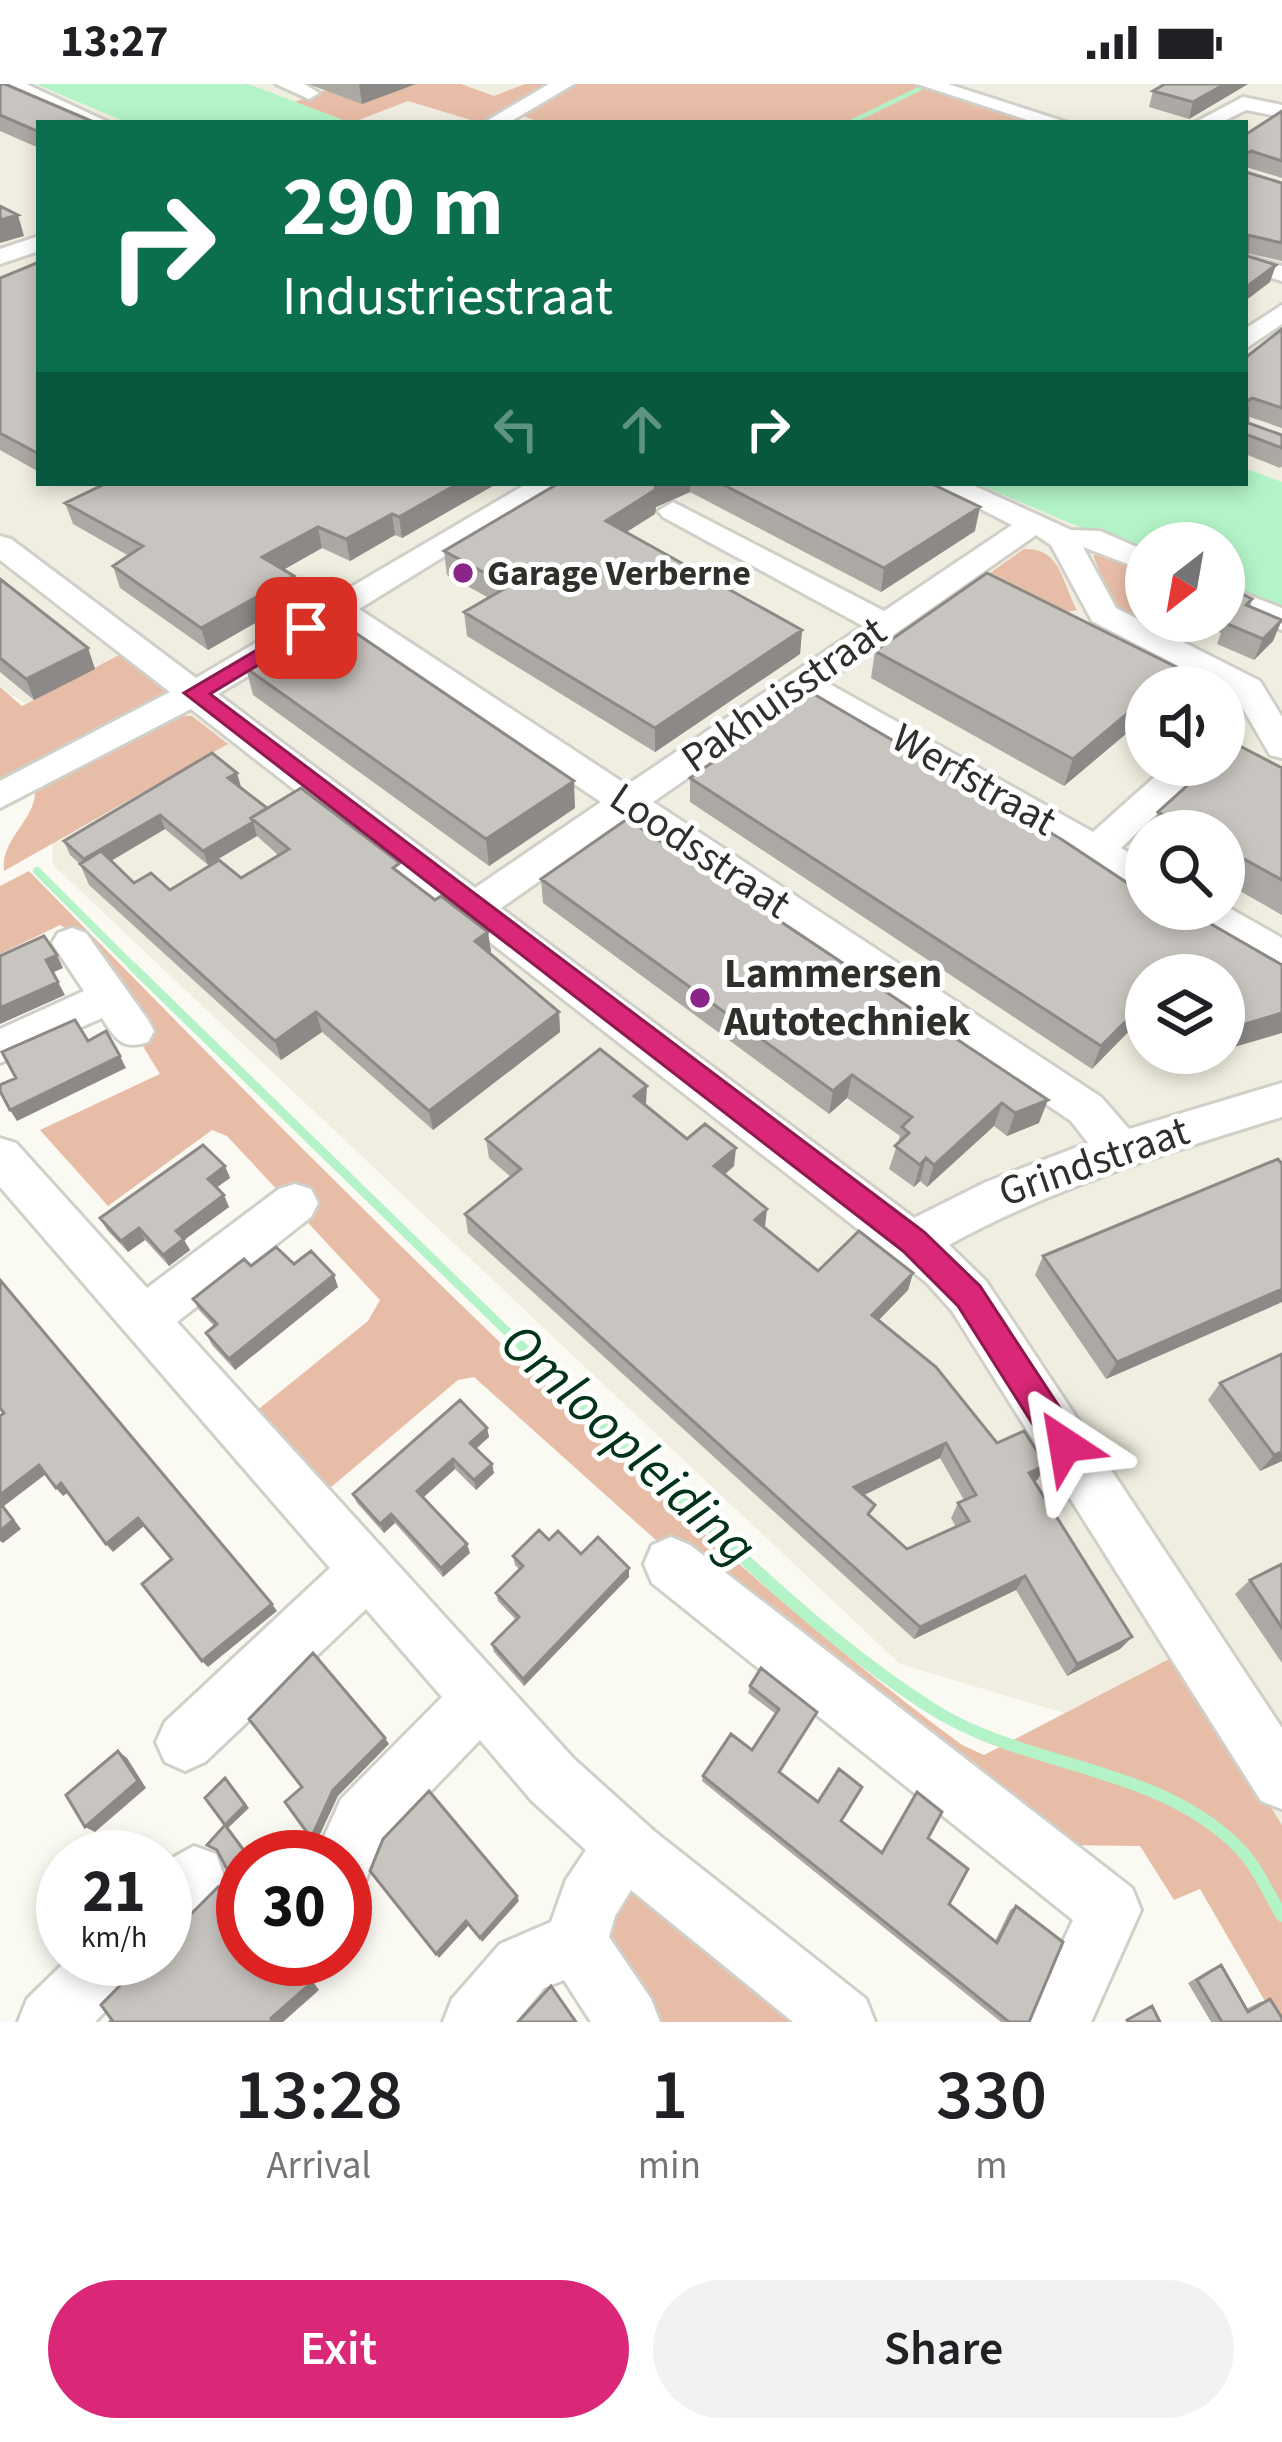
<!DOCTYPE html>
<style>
body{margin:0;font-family:"Source Sans 3",sans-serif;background:#f2f2f2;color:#202124;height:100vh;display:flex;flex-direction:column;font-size:45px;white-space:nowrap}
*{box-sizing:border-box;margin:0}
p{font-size:39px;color:#757577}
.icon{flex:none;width:66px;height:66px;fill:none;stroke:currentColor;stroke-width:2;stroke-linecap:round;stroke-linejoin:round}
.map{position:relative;height:1938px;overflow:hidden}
.panel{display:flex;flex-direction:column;background:#fff;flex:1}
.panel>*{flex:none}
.hud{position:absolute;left:36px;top:36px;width:1212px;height:366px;border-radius:0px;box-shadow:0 6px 18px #0003;background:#0b6e4f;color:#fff;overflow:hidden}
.needle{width:78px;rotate:211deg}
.buttons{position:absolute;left:1125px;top:438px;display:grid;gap:24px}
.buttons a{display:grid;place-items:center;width:120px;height:120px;border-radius:50%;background:#fff;box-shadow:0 6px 18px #0003;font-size:60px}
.speed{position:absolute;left:36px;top:1746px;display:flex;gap:24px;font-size:60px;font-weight:700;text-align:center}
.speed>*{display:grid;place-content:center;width:156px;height:156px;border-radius:50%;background:#fff;box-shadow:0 6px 18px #0003;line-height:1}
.speed small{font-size:30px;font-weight:400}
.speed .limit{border:18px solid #d22;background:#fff;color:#111}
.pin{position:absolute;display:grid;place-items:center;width:102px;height:102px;color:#fff;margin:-51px;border-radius:24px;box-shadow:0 6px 18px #0006}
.me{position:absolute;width:132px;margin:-66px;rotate:327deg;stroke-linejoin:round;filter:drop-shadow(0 0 9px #0008)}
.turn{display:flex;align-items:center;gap:42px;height:252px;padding:0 48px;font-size:54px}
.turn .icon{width:156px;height:156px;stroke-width:2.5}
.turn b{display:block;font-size:84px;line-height:102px}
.lanes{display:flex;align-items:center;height:114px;padding:0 48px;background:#0003;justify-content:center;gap:60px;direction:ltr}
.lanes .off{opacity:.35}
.eta{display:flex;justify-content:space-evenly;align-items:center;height:204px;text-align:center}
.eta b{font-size:72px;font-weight:600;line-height:84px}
.button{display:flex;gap:24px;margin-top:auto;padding:24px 48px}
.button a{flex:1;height:138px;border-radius:72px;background:#db2777;color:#fff;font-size:48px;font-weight:600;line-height:138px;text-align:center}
.button a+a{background:#f2f2f2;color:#202124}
.status{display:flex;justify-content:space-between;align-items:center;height:84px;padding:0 60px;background:#fff;direction:ltr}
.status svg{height:33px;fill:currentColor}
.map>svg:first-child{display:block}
.built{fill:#f0eee0;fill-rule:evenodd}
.green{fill:#e8bda7}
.water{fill:#b3f3c7}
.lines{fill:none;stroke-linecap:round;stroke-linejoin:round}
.stream-far3{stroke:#b3f3c7;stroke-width:4.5}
.stream-far2{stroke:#b3f3c7;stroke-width:8}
.stream-far1{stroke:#b3f3c7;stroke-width:9}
.stream{stroke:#b3f3c7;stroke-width:12}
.minor-casing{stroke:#d0d0c9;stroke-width:6}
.minor{fill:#fff;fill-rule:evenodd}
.wall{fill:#aca9a4;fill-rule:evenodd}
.shaded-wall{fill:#8c8986}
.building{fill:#c8c4bf;stroke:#8c8986;stroke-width:3;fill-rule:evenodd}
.route{fill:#db2777;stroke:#8e194d;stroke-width:3}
.poi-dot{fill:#8c258a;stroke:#fff;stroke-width:4.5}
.labels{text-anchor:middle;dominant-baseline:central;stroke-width:10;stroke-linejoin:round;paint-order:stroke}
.far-poi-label{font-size:36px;font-weight:bold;fill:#2f2f2c;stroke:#fff;text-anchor:start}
.street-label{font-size:42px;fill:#2f2f2c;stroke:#fff}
.poi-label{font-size:42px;font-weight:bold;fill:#2f2f2c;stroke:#fff;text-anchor:start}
.near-water-label{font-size:54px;font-style:italic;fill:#003319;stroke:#fff}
</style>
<div class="status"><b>13:27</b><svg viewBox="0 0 49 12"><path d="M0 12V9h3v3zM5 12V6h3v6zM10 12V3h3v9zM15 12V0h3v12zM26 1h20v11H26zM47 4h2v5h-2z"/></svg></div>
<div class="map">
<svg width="1282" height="1938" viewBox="0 0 1282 1938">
<rect width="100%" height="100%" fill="#faf9f2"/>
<!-- built -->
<path class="built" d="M0 0H1282V1794L1175 1662 900 1580 53 781 48 633 0 604ZM39 39H1245V399H39ZM1146 459H1224V537H1146ZM1146 603H1224V681H1146ZM1146 747H1224V825H1146ZM1146 891H1224V969H1146Z"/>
<!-- green -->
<path class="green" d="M342 0H461L494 12 525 0H558L504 32 481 39 408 17 351 39 295 18Z
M571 0H917L1045 39H543L523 32Z
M1024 465C1061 463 1062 499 1077 526L1062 529 987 491Z
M1124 470 1146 479V529L1140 526 1130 535 1115 525 1093 471Z
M123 569 163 600 167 607 162 613 0 703V603L22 622Z
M171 632H192L228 660 4 787C0 753 38 736 35 703Z
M29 787C194 956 359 1124 530 1287 668 1419 808 1547 962 1661L984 1671 1175 1572 1282 1741V1938H1277L1200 1805 1174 1816 1140 1762 1054 1761 667 1466 474 1293 458 1296 317 1415 245 1336 368 1237 380 1216 227 1052 212 1046 108 1122 40 1046 160 990 73 849 60 841 0 870V802Z
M635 1792 816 1938H655L603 1846Z"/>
<!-- water -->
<path class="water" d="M36 0H248L351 39H128Z
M1245 384 1282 398V528L1224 503V459H1146V471L975 399H1245Z"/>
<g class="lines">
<!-- stream-far3 -->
<path class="stream-far3" d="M849 39 919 5"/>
<!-- stream-far2 -->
<path class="stream-far2" d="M37 787 136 886"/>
<!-- stream-far1 -->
<path class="stream-far1" d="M133 883 613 1351"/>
<!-- stream -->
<path class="stream" d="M610 1348C713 1445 814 1550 934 1626 1029 1685 1156 1681 1238 1763 1257 1782 1268 1809 1282 1832"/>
<defs>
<path id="minor" d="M0 0H26L110 39H83Z
M276 0H304L319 9 309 15Z
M549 0H574L508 39H483Z
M917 0H948L1069 39H1037Z
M1243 13 1282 21V33L1246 26 1220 39H1194Z
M39 152V167L0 180V165Z
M1245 171 1282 182V197L1245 186Z
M1282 221V240L1245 265V245Z
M528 399H563L359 525 627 701 863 542 663 433 658 427 673 418 884 527 1012 441 930 399H968L1071 446 1100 447 1146 467V487L1083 463 1116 524 1260 597 1282 633V674L1270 671 1235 611 1092 537 1051 461 1036 451 826 598 1093 748 1168 681H1208L1121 764 1146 778V809L804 613 653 718 1101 1013 1129 1045 1282 999V1033C1168 1068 1054 1103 949 1161L986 1197 1282 1644V1725L1261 1717 952 1227 927 1199 191 625 0 724V697L170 608 0 476V452L11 455 196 594ZM336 539 601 718 475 804 218 610ZM627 736 1071 1037 1088 1059 986 1098 914 1134 501 824Z
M1224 502 1282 524V546L1224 523Z
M1224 821 1282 854V887L1185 835 1180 825H1224Z
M72 844 86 849 148 936 154 947 148 958C122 967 115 954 102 934L0 979V945L84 907 52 859 58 849Z
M0 1054 16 1059 147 1204 279 1105 295 1100 311 1105 318 1119 311 1133 177 1238 574 1675 654 1747 866 1915 875 1938H793L631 1806 615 1832 609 1853 651 1915 660 1938H591L564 1896 544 1904 516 1938H443L452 1915 500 1860 551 1838 566 1796 586 1766 532 1717 480 1656 383 1757 366 1795 345 1804V1773H315L341 1715 442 1613 366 1525 205 1678 185 1687 165 1678 156 1658 165 1638 330 1484 0 1103Z
M671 1453 690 1461 1132 1804 1141 1826 1091 1938H1026L1073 1836 652 1499 644 1480 652 1461Z
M194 1762 216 1770 224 1792C212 1821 194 1840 165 1852V1778Z
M68 1875H143L134 1897 95 1938H18L27 1915Z"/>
</defs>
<!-- minor casing -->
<use href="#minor" class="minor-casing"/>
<!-- minor -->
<use href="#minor" class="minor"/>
</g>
<!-- wall -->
<path class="wall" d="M0 0 39 39V64L0 47Z
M308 0H416L362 20Z
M1248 0 1189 35 1149 23 1153 7Z
M1282 27V94L1246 83V88L1282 99V177L1247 169V172L1270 198 1245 217V51Z
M39 178V388L0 366V194Z
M1282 245V344L1247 332 1248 339 1282 351V382L1280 384 1245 370V274Z
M498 399 402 454 395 451 350 477 322 464 283 486 299 514 208 566 120 504 113 482 129 472 73 440 65 419Z
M559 399H930L975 447 881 508 690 408 656 423 655 430 626 448 802 546 800 570 655 668 467 552 464 528 489 514 447 491 444 467Z
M0 495 88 564 95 585 34 616 0 588Z
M1224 501 1252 515 1250 523 1273 557 1254 576 1217 560 1221 549 1195 537H1224Z
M875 567 1146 603V633L1064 702 871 594Z
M246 584 575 724 489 782 253 611Z
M1282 684V831L1224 798V747H1151L1158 728Z
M690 694 1282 881 1224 966V891H1146L1092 985 690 718Z
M241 703 267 724 402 790 435 816 488 848 491 868 489 869 559 928 560 948 433 1046 322 948 281 976 89 801 80 780 70 771 64 757ZM165 745 208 781 257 752 278 771 241 794 170 806 134 799 111 777Z
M627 735 1039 1039 1007 1052 994 1042 927 1103 920 1097 914 1103 889 1085 900 1052 847 1014 829 1030 543 819 541 795Z
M646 1021 687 1055 734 1082 724 1091 765 1144 818 1187 913 1189 908 1206 878 1237 997 1359 1046 1381 1037 1396 1034 1398 1132 1553 1120 1565 1067 1592 1016 1506 914 1555 468 1149 465 1130 511 1093 489 1074 486 1055ZM940 1374 964 1416 958 1419 951 1434 956 1443 907 1465 871 1433 863 1411Z
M1282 1080V1218L1106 1295 1035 1191 1043 1172Z
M225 1082 230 1094 217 1103 229 1123 184 1156 190 1166 169 1182 145 1156 128 1168 107 1146 100 1134Z
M294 1180 338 1203 235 1286 212 1261 206 1249 214 1242 199 1226 193 1215 251 1182Z
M1282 1270V1377L1260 1387 1208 1316 1220 1299Z
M487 1344 489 1353 476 1365 494 1389 476 1406 455 1385 423 1414 470 1469 443 1493 395 1439 384 1449 357 1419 353 1410Z
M549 1456 581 1470 629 1484V1493L524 1602 494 1568 492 1560 516 1536 498 1517 496 1509 519 1485 515 1481 513 1472Z
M1282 1480V1579L1235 1510 1250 1496Z
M750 1602 817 1628 780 1689 881 1768 928 1754 949 1820 995 1857 1010 1826 1016 1822 1029 1938H1001L702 1697 703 1692 752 1666 776 1630 748 1609Z
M1221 1881 1246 1925 1260 1918 1270 1915 1282 1938H1211L1188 1899 1211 1885Z"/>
<!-- shaded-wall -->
<path class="shaded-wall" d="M359 0H416L362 20Z
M1225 0H1248L1189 35 1193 18Z
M18 131 24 152 0 159V136Z
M1276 181 1270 198 1245 217V204Z
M459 399H498L402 454 399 433Z
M656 399H690V408L656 423 655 430 606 461V437Z
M980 423 975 447 881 508 884 484Z
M392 430 395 451 350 477 346 455Z
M318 443 322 464 267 495 262 473Z
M294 492 299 514 208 566 201 544Z
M1282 536 1273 557 1254 576 1263 555Z
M802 546 800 570 655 668V644Z
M88 564 95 585 34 616 26 595Z
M1180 585 1174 603H1159Z
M1146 614V633L1064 702 1073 675Z
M237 689 241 703 228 694Z
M574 697 575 724 489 782 486 755Z
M160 731 165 745 90 789 84 775Z
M253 738 257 752 208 781 203 767Z
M488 848 491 868 478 877 475 857Z
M57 871 63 884 52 889 46 876Z
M58 898 65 911 0 940V924Z
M1146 917V930L1092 985 1101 962Z
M316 928 322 948 281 976 275 957Z
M559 928 560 948 433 1046 429 1027Z
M1282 929V949L1224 966 1225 946Z
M120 972 126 984 17 1037 10 1026Z
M852 991 847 1014 829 1030 833 1007Z
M647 1002 646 1021 634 1031V1012Z
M1048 1016 1039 1039 1007 1052 1015 1029Z
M1002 1019 994 1042 927 1103 934 1081Z
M736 1064 734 1082 713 1101 714 1082Z
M926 1074 920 1097 914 1103 920 1081Z
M225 1082 230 1094 213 1106 208 1095Z
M224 1111 229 1123 184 1156 190 1166 169 1182 163 1171 176 1147Z
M767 1125 765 1143 755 1136Z
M139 1144 145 1156 128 1168 121 1157Z
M913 1189 908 1206 867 1248 872 1231Z
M334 1191 338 1203 235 1286 229 1275Z
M1282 1205V1218L1106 1295 1117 1278Z
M487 1344 489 1353 472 1368 470 1359Z
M946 1359 940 1374 850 1418 854 1403Z
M1282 1368V1377L1260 1387 1274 1371Z
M453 1375 455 1385 420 1416 417 1407Z
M492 1380 494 1389 476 1406 474 1396Z
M39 1381 46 1390 4 1422 21 1445 3 1459 0 1457V1411Z
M1046 1381 1037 1396 1021 1404 1029 1389Z
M61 1399 69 1408 63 1412 56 1404Z
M391 1430 395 1439 384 1449 380 1440Z
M138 1434 144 1442 113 1468 106 1460Z
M467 1460 470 1469 443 1493 441 1484Z
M629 1484V1493L524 1602 523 1595Z
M1025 1492 1016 1506 914 1555 920 1543Z
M272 1520 277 1527 208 1583 202 1577Z
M1132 1553 1120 1565 1067 1592 1077 1580Z
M385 1654 389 1660 338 1712 316 1759 311 1754 333 1706Z
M118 1667 127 1674 146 1704 95 1748 85 1743Z
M229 1698 249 1724 228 1744 251 1773H247L225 1741Z
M243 1777V1783L233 1793 230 1791Z
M218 1803 230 1811 243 1840V1860Z
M517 1812 519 1817 482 1858 480 1854Z
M466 1837 469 1841 439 1874 436 1870Z
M290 1875H296L319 1906 283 1938H273L271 1934Z"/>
<!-- building -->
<path class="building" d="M0 0H5L96 39H39V48L0 31Z
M1165 0H1225L1193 18 1153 7Z
M1282 27V77L1251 67 1245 71 1246 88 1282 99V159L1248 151 1247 172 1276 181 1245 204V51Z
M0 122 18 131 0 136Z
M39 178V370L0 349V194Z
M1282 245V324L1252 314 1247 318 1248 339 1282 351V364L1245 350V316L1247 315 1245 314V274Z
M107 399H459L399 433 392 430 346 455 318 443 262 473 294 492 201 544 113 482 143 462 65 419Z
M559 399H656L655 406 606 437 802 546 655 644 464 528 509 502 444 467Z
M720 399H930L980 423 884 484Z
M987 489 1180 585 1159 603H1146V614L1073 675 875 567Z
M0 495 88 564 26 595 0 574Z
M1224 501 1252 515 1246 521 1282 536 1263 555 1225 539 1234 530 1224 525Z
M338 537 574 697 486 755 246 584Z
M812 609 1061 755 1129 800 1134 795 1146 802V825H1185L1282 881V929L1225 946 1224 891H1146V917L1101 962 690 694Z
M1234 659 1282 684V796L1224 764V747H1193L1158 728 1210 681H1224V668Z
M212 669 237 689 228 694 267 724 251 734 253 738 203 767 160 731 84 775 64 757Z
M301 704 400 779 393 784 435 816 441 812 488 848 475 857 559 928 429 1027 316 928 275 957 80 780 101 767 134 799 151 789 170 806 219 776 241 794 289 765 251 734Z
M627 735 1048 1016 1015 1029 1002 1019 934 1081 926 1074 920 1081 895 1062 909 1049 902 1043 912 1033 852 991 833 1007 541 795Z
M44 852 57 871 46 876 58 898 0 924V872Z
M75 936 88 957 106 947 120 972 10 1026 0 1007V1001L16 994 2 968Z
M600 965 647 1002 634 1012 687 1055 705 1040 736 1064 714 1082 767 1125 755 1136 818 1187 859 1147 913 1189 872 1231 936 1283 997 1359 1024 1347 1046 1381 1029 1389 1132 1553 1077 1580 1025 1492 920 1543 465 1130 521 1085 486 1055ZM946 1359 976 1411 958 1419 969 1437 907 1465 868 1430 875 1421 854 1403Z
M203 1061 225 1082 208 1095 224 1111 176 1147 184 1155 163 1171 139 1144 121 1157 100 1134Z
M1278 1075 1282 1080V1205L1117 1278 1043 1172Z
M276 1163 294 1180 311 1167 334 1191 229 1275 206 1249 217 1240 193 1215 244 1175 251 1182Z
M0 1196 272 1520 202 1577 142 1500 172 1475 138 1434 106 1460 61 1399 56 1404 39 1381 0 1411V1332L4 1329 0 1324Z
M1282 1270V1368L1274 1371 1220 1299Z
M460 1316 487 1344 470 1359 492 1380 474 1396 453 1375 417 1407 467 1460 441 1484 391 1430 380 1440 353 1410Z
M0 1419 13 1436 0 1447Z
M539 1446 549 1456 558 1447 581 1470 598 1453 629 1484 523 1595 492 1560 519 1533 496 1509 523 1482 513 1472Z
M1282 1480V1544L1250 1496Z
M313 1569 385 1654 333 1706 311 1754 285 1718 302 1703 249 1635Z
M761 1584 817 1628 779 1688 818 1718 839 1685 862 1703 841 1737 882 1769 917 1708 942 1728 928 1754 968 1785 949 1820 997 1859 1016 1822 1063 1858 1029 1938H1009L703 1692 731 1650 752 1666 779 1625 750 1602Z
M118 1667 138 1697 85 1743 66 1711Z
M225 1694 245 1721 225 1741 205 1714Z
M429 1707 517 1812 480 1854 466 1837 436 1870 370 1787 383 1755Z
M225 1741 248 1772 243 1773V1777L230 1791 217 1766 207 1761Z
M218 1803 243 1860V1875H290L309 1901 271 1934 273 1938H110L112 1936 101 1921 146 1875H165V1856Z
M1221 1881 1248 1928 1270 1915 1282 1934V1938H1222L1197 1896Z
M551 1902 576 1938H518Z
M1152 1922 1160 1938H1128L1127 1936Z"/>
<!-- route -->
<path class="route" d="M306 537 316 544 313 548 210 610 924 1148 980 1202 1077 1350 1082 1361 1077 1372 1065 1377 1053 1372 958 1222 903 1167 184 609Z"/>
<!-- markers -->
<g class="poi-dot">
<circle cx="463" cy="489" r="12"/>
<circle cx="700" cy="914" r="12"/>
</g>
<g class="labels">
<!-- far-poi labels -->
<g class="far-poi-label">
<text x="487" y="489">Garage Verberne</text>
</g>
<!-- street labels -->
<g class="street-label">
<text transform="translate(784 611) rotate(-35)">Pakhuisstraat</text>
<text transform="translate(974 696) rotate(30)">Werfstraat</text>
<text transform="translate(700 767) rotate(34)">Loodsstraat</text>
<text transform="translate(1094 1078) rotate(-19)">Grindstraat</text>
</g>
<!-- poi labels -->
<g class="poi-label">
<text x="724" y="890">Lammersen<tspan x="724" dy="48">Autotechniek</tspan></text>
</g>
<!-- near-water labels -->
<g class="near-water-label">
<text transform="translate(628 1361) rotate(43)">Omloopleiding</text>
</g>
</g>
</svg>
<div class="buttons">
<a><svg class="needle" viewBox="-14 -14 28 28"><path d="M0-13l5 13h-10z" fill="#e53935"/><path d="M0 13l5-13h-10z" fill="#757577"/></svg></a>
<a><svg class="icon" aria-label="sound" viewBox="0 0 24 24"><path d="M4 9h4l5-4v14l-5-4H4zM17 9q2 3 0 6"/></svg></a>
<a><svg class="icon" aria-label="search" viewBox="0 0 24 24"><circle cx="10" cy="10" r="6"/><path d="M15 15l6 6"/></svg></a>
<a><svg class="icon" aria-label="layers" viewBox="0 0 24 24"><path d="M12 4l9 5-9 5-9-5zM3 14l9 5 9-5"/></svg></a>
</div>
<div class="speed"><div>21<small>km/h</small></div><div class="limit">30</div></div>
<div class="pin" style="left:306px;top:544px;background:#d93025"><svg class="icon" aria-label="arrive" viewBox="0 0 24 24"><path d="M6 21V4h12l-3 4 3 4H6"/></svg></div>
<svg class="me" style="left:1065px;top:1361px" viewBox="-20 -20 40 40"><path d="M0-17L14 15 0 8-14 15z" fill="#db2777" stroke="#fff" stroke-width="4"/></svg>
<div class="hud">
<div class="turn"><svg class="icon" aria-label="right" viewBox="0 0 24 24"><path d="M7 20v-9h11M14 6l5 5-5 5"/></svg><div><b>290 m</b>Industriestraat</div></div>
<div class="lanes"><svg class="icon off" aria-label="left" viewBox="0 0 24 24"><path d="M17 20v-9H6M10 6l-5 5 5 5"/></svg><svg class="icon off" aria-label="ahead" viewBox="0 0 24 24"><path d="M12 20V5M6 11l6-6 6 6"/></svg><svg class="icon" aria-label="right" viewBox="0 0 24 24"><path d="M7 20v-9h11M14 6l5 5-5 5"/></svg></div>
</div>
</div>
<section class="panel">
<div class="eta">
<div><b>13:28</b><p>Arrival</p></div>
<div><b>1</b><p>min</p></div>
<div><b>330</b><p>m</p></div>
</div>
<div class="button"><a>Exit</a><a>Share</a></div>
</section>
